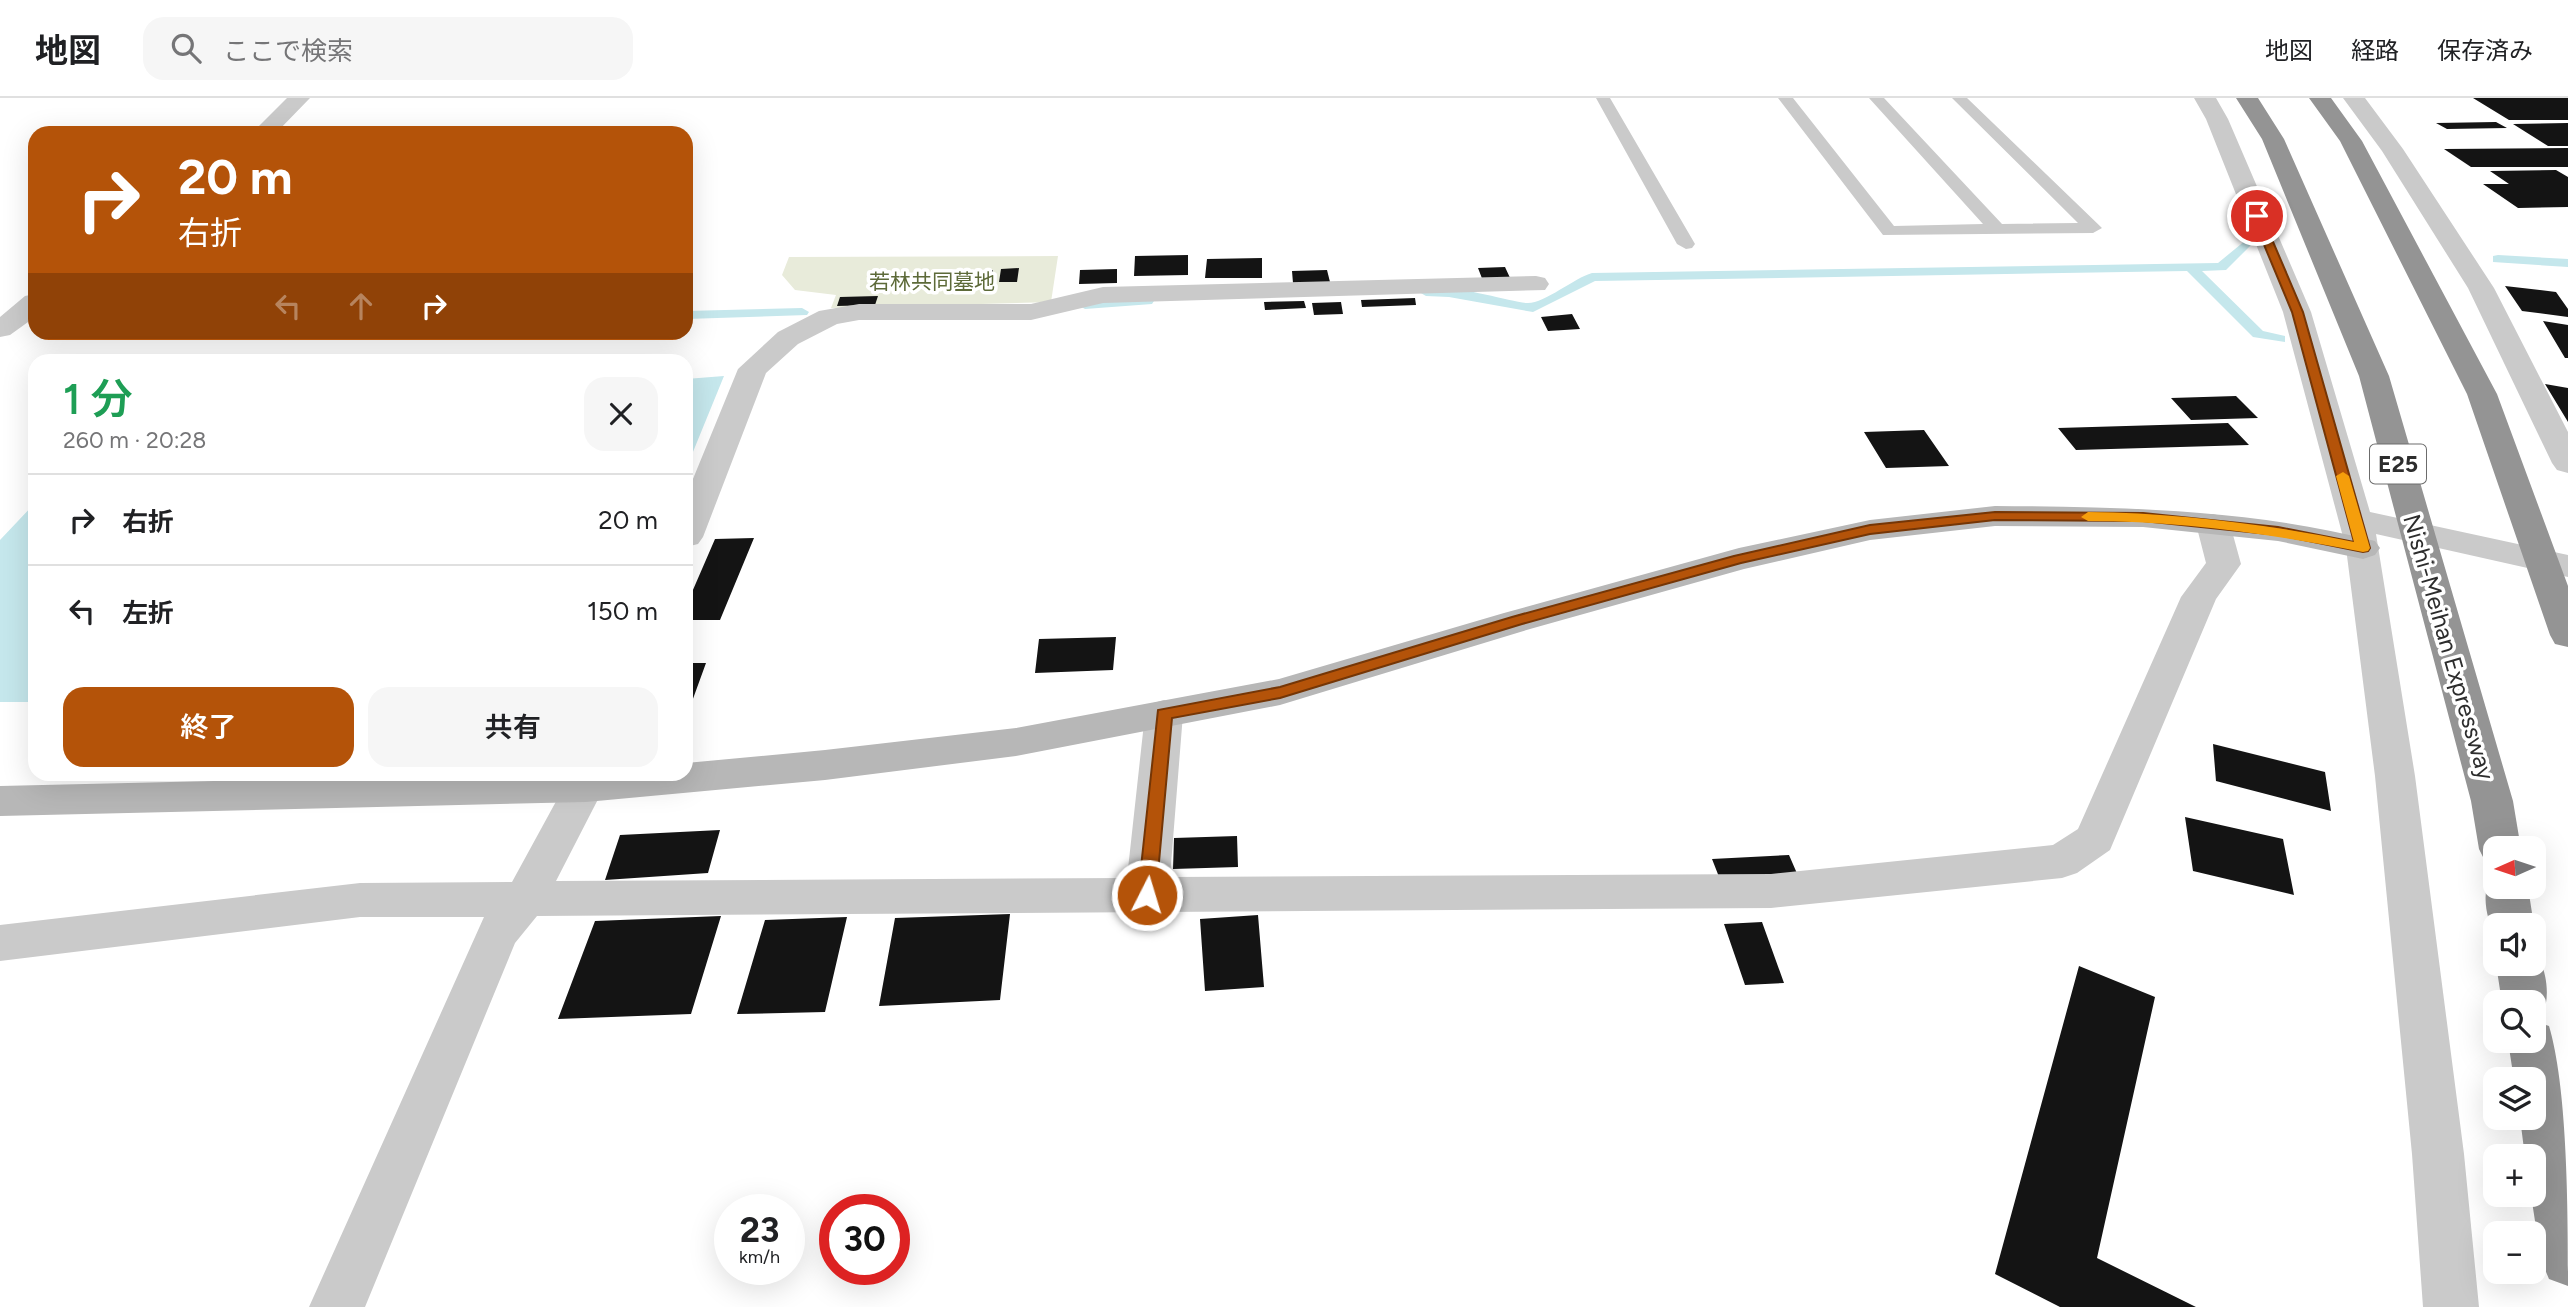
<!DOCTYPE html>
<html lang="ja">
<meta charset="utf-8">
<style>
body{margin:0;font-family:Figtree,"Noto Sans JP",sans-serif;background:#f6f6f6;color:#202124;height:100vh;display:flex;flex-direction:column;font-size:26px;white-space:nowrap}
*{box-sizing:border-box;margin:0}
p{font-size:23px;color:#757577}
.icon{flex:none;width:38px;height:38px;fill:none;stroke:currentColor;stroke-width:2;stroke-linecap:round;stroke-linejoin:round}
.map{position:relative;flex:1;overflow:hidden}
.panel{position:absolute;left:28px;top:256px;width:665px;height:427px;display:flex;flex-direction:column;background:#fff;border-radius:21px;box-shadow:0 7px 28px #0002}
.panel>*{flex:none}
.guide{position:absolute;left:28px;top:28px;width:665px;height:214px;border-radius:21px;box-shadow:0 7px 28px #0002;background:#b45309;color:#fff;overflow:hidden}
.needle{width:46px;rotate:267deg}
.buttons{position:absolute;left:2483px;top:738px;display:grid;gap:14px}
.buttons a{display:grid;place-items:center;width:63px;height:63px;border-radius:14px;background:#fff;box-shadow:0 7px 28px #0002;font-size:35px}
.speed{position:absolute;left:714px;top:1096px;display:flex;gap:14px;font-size:35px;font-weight:700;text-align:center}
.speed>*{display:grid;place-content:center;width:91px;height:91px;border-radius:50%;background:#fff;box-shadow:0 7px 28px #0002;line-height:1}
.speed small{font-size:18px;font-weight:400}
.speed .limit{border:10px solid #d22;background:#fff;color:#111}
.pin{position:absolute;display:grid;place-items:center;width:60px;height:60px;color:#fff;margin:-30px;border:4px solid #fff;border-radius:50%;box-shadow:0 2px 7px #0007}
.me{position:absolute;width:77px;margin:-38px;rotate:5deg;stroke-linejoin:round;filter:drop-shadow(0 0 5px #0008)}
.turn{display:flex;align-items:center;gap:24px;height:147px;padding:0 35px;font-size:32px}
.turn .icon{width:91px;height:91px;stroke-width:2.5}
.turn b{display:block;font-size:49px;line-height:60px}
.lanes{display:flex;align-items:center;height:66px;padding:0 35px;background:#0003;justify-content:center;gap:35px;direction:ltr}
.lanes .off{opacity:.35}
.round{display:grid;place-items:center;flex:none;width:74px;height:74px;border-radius:21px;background:#f6f6f6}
.summary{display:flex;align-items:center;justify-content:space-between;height:119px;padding:0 35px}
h1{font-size:42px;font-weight:600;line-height:52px;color:#1e9e55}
.button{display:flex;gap:14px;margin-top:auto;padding:14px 35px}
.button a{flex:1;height:80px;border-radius:21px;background:#b45309;color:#fff;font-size:28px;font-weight:600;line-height:80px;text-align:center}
.button a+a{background:#f6f6f6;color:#202124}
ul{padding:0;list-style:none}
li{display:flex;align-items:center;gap:21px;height:91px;padding:0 35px;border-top:2px solid #e0e0e0}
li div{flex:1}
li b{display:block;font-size:26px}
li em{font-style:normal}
header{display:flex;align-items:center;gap:42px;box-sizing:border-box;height:98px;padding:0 35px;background:#fff;border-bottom:2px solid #e0e0e0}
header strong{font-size:33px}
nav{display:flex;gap:38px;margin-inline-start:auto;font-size:24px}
.search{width:490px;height:63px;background:#f6f6f6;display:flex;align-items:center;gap:18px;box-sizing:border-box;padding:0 24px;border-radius:21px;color:#757577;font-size:26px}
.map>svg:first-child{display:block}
.green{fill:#e8ebda}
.water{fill:#c5e7ec}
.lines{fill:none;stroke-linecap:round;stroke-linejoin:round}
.stream{fill:#c5e7ec;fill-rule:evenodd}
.building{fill:#141414}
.lane{fill:#cacaca;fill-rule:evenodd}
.street{fill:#cacaca;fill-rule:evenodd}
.secondary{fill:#b7b7b7;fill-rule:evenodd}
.highway{fill:#949494;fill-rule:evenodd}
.route{fill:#b45309;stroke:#753606;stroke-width:2}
.slow{fill:#f59e0b}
.labels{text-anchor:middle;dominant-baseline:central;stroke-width:7;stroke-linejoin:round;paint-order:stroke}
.far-park-label{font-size:21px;fill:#5d6a39;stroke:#fff}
.shield{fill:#fff;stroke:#6c6c6c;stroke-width:2}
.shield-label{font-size:23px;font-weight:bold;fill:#2d2d2d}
.street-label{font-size:24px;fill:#2d2d2d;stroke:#fff}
</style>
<header>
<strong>地図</strong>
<div class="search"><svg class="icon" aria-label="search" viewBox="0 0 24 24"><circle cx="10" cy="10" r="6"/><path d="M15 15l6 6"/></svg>ここで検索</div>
<nav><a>地図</a><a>経路</a><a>保存済み</a></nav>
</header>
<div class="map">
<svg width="2568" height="1209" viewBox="0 0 2568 1209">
<rect width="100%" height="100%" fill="#fff"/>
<!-- green -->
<path class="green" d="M1058 158 1051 204 831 210 836 197 795 192 782 177 789 159Z"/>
<!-- water -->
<path class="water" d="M724 278 686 371V281Z
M35 405V604H0V442Z"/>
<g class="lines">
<!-- stream -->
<path class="stream" d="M2246 142 2252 146 2226 172 2202 173 2263 233 2285 238V244L2253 239 2187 173 1595 183 1533 214 1449 199 1426 198 1419 194C1435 180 1505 203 1527 205 1544 206 1574 180 1592 175L2218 165Z
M2498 157 2568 161V169L2493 164V158Z
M1147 199 1154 203 1152 206 1085 211 1078 207 1085 203Z
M802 210 809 214 807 217 686 221V213Z"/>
</g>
<!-- building -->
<path class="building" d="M2473 0H2568V22H2509Z
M2496 24 2507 30 2447 31 2436 25Z
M2568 25V48H2548L2513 26Z
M2568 50V69H2471L2444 51Z
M2556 72 2568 79V109L2518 110 2483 86H2509L2490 73Z
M1188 157V177L1134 178 1135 158Z
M1262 160V180H1205L1207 161Z
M1505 169 1511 182 1483 183 1478 170Z
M1019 170 1017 184H999L1001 171Z
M1117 171V185L1079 186 1080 172Z
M993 172 992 180 976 181 977 173Z
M1327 172 1330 184 1293 185 1292 173Z
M2505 188 2556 194 2568 211V219L2522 213Z
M878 198 875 207 837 208 840 199Z
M1415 200 1416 207 1362 209 1361 202Z
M1304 203 1306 210 1265 212 1264 204Z
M1341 204 1343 216 1314 217 1312 205Z
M1572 216 1580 231 1548 233 1541 219Z
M2543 223 2568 227V260H2565Z
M2545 286 2568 290V324Z
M2236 298 2258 320 2191 322 2171 300Z
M2228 325 2249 347 2076 352 2058 330Z
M1924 332 1949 368 1886 370 1864 334Z
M754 440 720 522H686V508L715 441Z
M1116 539 1113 572 1035 575 1039 541Z
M686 565H706L686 620Z
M2213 646 2325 674 2331 713 2216 683Z
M2185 719 2283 741 2294 797 2193 773Z
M720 732 708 775 605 782 620 737Z
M1237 738 1238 769 1173 771 1174 740Z
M1789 757 1799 780 1721 784 1712 761Z
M1010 816 1000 902 879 908 895 820Z
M1258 817 1264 889 1205 893 1200 821Z
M721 818 691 916 558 921 595 823Z
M847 819 825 914 737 916 765 822Z
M1762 824 1784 885 1745 887 1724 826Z
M2079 868 2155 899 2097 1160 2196 1209H2060L1995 1176Z"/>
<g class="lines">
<!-- lane -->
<path class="lane" d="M1596 0H1610L1695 146 1692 150 1686 151 1677 146Z
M1778 0H1793L1894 128 1983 126 1869 0H1884L2002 126 2078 125 1952 0H1967L2102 130 2093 135 1883 137Z"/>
<!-- street -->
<path class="street" d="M287 0H310L276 35H252Z
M2194 0H2216L2228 21 2311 214 2370 414 2568 457V479L2376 436 2415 678 2464 1056 2479 1209H2423L2412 1056 2375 678 2346 450 2283 214 2206 21Z
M2343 0H2365L2403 51 2494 190 2568 334V375L2557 372 2552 365 2468 190 2382 53Z
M1536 178 1545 180 1549 186 1545 192 1103 205 1031 222H859L837 226 798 246 766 275 703 439 698 446 686 449V398L738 271 778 234 819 213 859 206H1031L1103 189Z
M35 196V219L10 237 0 239V219L25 198Z
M2213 416 2225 419 2230 426 2241 466 2216 501 2110 752 2077 775 2062 780 1771 810 537 818 515 845 365 1209H309L484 819H360L0 863V827L360 785 512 784 571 676H611L556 783 1127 780 1145 616 1150 606 1164 602 1178 606 1183 616 1170 779 1771 776 2053 747 2078 731 2181 499 2206 465 2196 426 2201 419Z"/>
<!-- secondary -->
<path class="secondary" d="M1995 408C2123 409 2251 411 2375 443L2380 450 2375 457 2363 461 2278 443 2143 429 1995 428 1870 442 1744 471 1530 531 1280 607 1016 658 825 682 586 704 0 718V688L519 676H686V665L825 652 1016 630 1279 581 1504 515 1739 450 1870 422Z"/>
<!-- highway -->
<path class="highway" d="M2236 0H2258L2284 41 2389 278 2513 703 2521 751H2496V766L2485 763 2479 751 2471 703 2359 278 2262 41Z
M2309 0H2331L2362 43 2497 296 2568 488V549L2555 546 2550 537 2467 296 2340 43Z
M2496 775V789H2528L2534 828V829L2496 828V839C2486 821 2481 795 2491 777Z
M2534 852C2547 870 2551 899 2542 919L2534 922V905H2502L2496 866H2534Z
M2534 923 2549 928C2568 992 2568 1117 2568 1188L2549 1181 2541 1162 2531 1097H2534V1059H2525L2520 1020H2534V982H2514L2508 943H2534Z"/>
</g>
<!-- route -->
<path class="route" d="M2257 115 2262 118 2303 214 2370 450 2368 453 2363 454 2278 437 2143 423 1995 422 1870 436 1741 465 1522 526 1280 600 1172 620 1156 797 1154 802 1147 804 1141 802 1138 797 1158 612 1280 589 1512 519 1734 458 1870 427 1995 414 2143 415 2278 429 2354 444 2292 214 2252 118Z"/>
<!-- slow -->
<path class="slow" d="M2343 374 2349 378 2370 450 2368 453 2363 454C2272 436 2181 423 2088 423L2081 419 2088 414C2178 415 2266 426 2354 444L2336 378Z"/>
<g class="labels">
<!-- far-park labels -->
<g class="far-park-label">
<text x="932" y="183">若林共同墓地</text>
</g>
<!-- shield labels -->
<rect class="shield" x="2370" y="346.5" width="56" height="39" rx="5"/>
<g class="shield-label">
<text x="2398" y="366">E25</text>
</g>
<!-- street labels -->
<g class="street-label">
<text transform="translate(2449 549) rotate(74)">Nishi-Meihan Expressway</text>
</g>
</g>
</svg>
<div class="buttons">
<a><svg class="needle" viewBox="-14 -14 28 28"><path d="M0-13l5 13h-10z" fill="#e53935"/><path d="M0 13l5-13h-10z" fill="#757577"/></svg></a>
<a><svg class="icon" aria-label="sound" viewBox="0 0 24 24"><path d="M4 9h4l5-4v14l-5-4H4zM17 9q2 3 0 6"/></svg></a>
<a><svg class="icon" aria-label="search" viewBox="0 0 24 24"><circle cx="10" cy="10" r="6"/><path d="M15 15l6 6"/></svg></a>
<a><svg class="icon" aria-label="layers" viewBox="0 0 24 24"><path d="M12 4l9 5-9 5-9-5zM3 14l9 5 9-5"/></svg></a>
<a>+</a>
<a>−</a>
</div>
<div class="speed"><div>23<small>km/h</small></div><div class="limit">30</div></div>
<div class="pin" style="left:2257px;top:118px;background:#d93025"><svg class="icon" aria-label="arrive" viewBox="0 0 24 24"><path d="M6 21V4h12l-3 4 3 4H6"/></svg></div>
<svg class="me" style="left:1147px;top:797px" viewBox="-20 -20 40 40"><circle r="17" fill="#b45309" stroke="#fff" stroke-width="3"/><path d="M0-11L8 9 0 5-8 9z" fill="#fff"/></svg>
<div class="guide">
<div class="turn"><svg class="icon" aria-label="right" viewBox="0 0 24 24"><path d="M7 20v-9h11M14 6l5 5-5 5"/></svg><div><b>20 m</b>右折</div></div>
<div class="lanes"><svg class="icon off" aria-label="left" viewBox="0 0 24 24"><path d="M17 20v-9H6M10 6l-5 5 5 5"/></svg><svg class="icon off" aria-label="ahead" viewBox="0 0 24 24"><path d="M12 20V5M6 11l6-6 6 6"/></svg><svg class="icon" aria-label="right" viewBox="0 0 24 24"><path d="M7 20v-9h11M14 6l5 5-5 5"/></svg></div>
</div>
<section class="panel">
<div class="summary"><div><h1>1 分</h1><p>260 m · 20:28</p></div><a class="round"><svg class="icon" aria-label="close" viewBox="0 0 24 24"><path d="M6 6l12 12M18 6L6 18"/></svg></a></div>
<ul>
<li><svg class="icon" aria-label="right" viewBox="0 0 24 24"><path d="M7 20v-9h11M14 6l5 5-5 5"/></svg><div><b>右折</b></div><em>20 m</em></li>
<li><svg class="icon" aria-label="left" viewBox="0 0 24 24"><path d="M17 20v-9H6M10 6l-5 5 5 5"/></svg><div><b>左折</b></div><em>150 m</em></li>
</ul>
<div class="button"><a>終了</a><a>共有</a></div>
</section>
</div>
